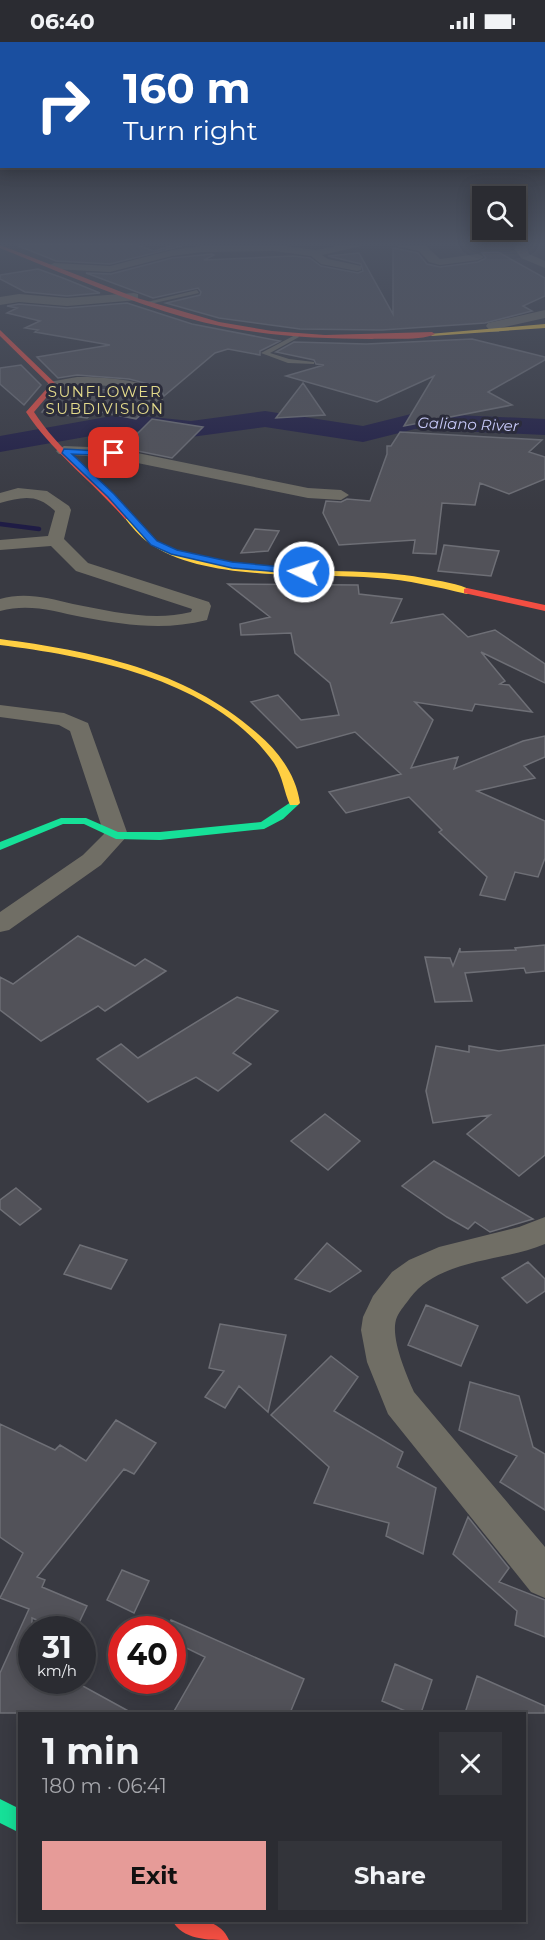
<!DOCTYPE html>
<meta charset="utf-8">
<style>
body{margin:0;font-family:Montserrat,sans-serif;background:#33343a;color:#f1f3f6;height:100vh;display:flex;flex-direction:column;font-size:22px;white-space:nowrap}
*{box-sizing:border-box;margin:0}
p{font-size:20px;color:#a6a7ac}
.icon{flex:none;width:33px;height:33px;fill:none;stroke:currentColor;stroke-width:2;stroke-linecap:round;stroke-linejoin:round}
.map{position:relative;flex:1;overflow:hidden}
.details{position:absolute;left:18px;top:1670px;width:508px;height:210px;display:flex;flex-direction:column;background:#2b2c32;border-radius:0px;box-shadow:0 3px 15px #0003,0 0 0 2px #47484d}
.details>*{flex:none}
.guide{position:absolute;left:0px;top:0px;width:546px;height:126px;box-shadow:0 3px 15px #0003,0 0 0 2px #47484d;background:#1a4fa0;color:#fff;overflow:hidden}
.fabs{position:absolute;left:472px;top:144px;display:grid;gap:12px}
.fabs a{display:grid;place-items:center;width:54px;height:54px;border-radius:0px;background:#2b2c32;box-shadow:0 3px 15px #0003,0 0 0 2px #47484d;font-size:30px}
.speed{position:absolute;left:18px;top:1574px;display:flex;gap:12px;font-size:30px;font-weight:700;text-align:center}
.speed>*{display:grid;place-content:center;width:78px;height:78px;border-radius:50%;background:#2b2c32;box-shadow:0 3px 15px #0003,0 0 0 2px #47484d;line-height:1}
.speed small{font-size:15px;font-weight:400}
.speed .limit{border:9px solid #d22;background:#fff;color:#111}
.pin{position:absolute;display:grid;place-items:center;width:51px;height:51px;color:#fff;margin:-26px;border-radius:12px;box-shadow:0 3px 9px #0006}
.me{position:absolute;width:66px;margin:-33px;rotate:274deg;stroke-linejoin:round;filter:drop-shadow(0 0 4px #0008)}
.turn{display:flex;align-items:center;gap:21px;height:126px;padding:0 24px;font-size:27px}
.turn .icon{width:78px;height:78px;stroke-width:2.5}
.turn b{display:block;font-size:42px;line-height:51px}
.round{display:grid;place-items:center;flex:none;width:63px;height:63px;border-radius:0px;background:#33343a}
.headline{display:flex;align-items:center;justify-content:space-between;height:102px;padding:0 24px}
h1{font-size:36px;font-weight:700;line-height:45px}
.action{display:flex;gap:12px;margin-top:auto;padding:12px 24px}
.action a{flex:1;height:69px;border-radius:0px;background:#e69b98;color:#111;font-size:24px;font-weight:700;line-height:69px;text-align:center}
.action a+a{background:#33343a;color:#f1f3f6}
.status{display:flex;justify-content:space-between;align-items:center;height:42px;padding:0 30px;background:#2b2c32;direction:ltr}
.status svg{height:16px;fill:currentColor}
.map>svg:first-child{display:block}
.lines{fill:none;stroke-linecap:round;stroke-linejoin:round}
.stream{stroke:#1f1c45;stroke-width:4.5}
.river{fill:#1f1c45;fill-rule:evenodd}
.building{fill:#525259;stroke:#6e6f76;stroke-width:1.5}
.lane{fill:#706e65;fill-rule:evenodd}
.street{fill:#706e65;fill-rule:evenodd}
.fast{fill:#16e098;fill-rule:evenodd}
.slow{fill:#ffcf43;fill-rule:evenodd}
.jam{fill:#f24e42;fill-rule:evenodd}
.route{fill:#1a73e8;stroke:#114b97;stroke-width:1.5}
.labels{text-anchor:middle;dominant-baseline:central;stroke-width:6;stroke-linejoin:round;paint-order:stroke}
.far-neighbourhood-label{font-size:15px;letter-spacing:1.5px;fill:#e4db8c;stroke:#2b2c3b}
.far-water-label{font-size:15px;font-style:italic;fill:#c7c9f9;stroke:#2b2c3b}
</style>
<div class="status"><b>06:40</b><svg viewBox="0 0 49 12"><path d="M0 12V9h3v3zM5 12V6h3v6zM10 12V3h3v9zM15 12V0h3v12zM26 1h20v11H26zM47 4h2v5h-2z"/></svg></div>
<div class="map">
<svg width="545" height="1898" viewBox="0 0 545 1898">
<rect width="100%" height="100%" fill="#393a42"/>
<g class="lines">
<!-- stream -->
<path class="stream" d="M0 482 39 487"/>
<!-- river -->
<path class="river" d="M265 369 363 384 415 371 545 377V393L415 387 363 400 265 385 191 395 125 388 0 410V394L123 372 191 379Z"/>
</g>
<!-- building -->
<path class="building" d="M16 203H137L154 209 174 203 182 204 110 222 56 219Z
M393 206 418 211 427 222 440 225 478 220 486 216 482 211 498 210 545 236V254L523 264 532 269 485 281 382 288 300 287 219 276 166 261 200 253 201 250 198 246 153 256 86 231 111 232 172 216 212 212 214 213 204 218 293 214 310 216 321 224 358 231 363 229 361 222 328 214 359 211 393 272Z
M38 227 63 236 100 251 67 254 25 250 0 237V233Z
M127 261 192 282 280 299 260 309V313L228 307 215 311 164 354 160 345 129 337 77 333 58 336 37 315 110 303 35 290 38 288 25 286 40 279 7 271 17 266 7 264 19 262 67 266Z
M472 297 545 315V318L488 350 512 363 404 384 434 334 377 360 286 334 324 323 316 322 314 318 276 310 294 300 366 302Z
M21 323 41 343 24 363 0 342V326Z
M303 341 325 373 276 376Z
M73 346 129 349 146 354 152 363 136 377 96 369 87 376 42 370 60 349Z
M152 377 203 385 172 416 123 406Z
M400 390 542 398 529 410 545 415V437L509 452 480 441 475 463 442 461 436 512 413 511 415 498 339 503 323 471 326 459 341 460 347 457 370 459 387 412V404H391Z
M255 487 279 489 268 509 241 511Z
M444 503 499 509 491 534 438 529Z
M228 542 358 543 359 552 402 557 391 581 443 572 468 595 495 588 545 622V641L481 610 505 639 500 642 509 643 532 670 475 662 472 669 415 660 433 678 411 726 458 715 454 727 523 699 545 694V715L524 724 535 736 477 749 545 779V816L538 835 515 830 505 858 480 853 487 835 439 790 442 788 409 755 346 771 329 750 401 732 355 690 297 706 251 660 278 653 301 678 339 673 330 641 295 611 291 591 241 593 240 582 270 575Z
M78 894 135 924 145 917 166 929 105 969 98 964 41 999 0 968V935L13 942Z
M545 903V929L526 931 524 926 465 931 472 959 435 960 425 915 450 916 453 924 460 906V910L516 908 515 906Z
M237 955 278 969 233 1011 251 1022 218 1049 196 1035 148 1060 97 1017 121 1002 138 1016Z
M545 1003V1113L519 1134 467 1092 490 1073 433 1081 426 1049 436 1004 469 1010V1004L499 1009Z
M325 1072 360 1099 328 1128 291 1099Z
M434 1119 533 1177 490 1190 475 1180 468 1187 447 1175 402 1144Z
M16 1146 41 1167 20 1183 0 1167V1158Z
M327 1201 361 1229 330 1250 295 1237Z
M80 1203 127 1218 111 1247 64 1232Z
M528 1220 545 1237V1249L527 1261 502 1236Z
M426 1263 478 1284 461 1324 408 1303Z
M220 1282 286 1293 268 1370 239 1344 225 1366 205 1355 224 1329 209 1326Z
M331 1314 358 1335 334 1369 403 1410 397 1425 436 1446 423 1512 386 1494 389 1481 314 1461 329 1425 271 1373Z
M470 1340 519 1354 533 1405 545 1412V1468L500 1440 517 1414 459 1388Z
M116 1378 156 1401 134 1432 124 1427 37 1535 45 1538 42 1545 87 1564 76 1587H58L32 1576V1638H72L132 1671H0V1631L29 1567 0 1556 23 1511 0 1495V1382L55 1408 60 1403 86 1419Z
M468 1475 509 1526 499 1540 545 1558V1595L515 1583 517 1569 453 1512Z
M122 1528 149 1539 134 1571 107 1558Z
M171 1578 304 1637 290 1671H173L205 1615 172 1599V1587H167Z
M395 1622 432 1638 421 1671H410L382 1659Z
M477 1634 545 1664V1671H465Z"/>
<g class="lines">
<!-- lane -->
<path class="lane" d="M197 248 199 251 150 262 147 260Z
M297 292 299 295 270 311 289 317 314 320V322L288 321 261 311Z"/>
<!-- street -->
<path class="street" d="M277 203 316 208 342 203H366L322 213 328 217 361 224V228L357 229 321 222 311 214 274 209 202 210 172 214 110 230 54 227 48 224 54 221 110 224 172 208 202 204Z
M391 203 426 204 440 217 478 212 484 215 478 218 440 223 429 220 419 209Z
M516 203H526L529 212 545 219V226L521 216 515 207Z
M134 251 138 252V258L67 264 19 260 0 263V255L19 252 67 256Z
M545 268V276L500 286 499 290H491L486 284 488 281Z
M77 335C105 335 132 337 159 347L163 358 161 361H151L148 352C124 344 98 342 73 344 64 345 54 350 47 343L49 340Z
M64 404 113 406 308 446 341 448 349 453 341 458 308 456 113 416 59 412 56 409Z
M18 446 47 449 69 464 71 468 64 497 88 521 209 560 211 564 207 578C164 589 125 583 82 575 53 569 29 561 0 569V557C25 550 48 556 73 562 111 569 152 580 191 570L192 567 76 529 51 504 0 508V498L48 494 55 469C37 451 22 455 0 461V451Z
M0 663 64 671 88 681 128 793 101 823 9 888 0 890V870L83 813 104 792 70 689 59 683 0 675Z
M545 1175V1202C503 1220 440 1216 410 1256 406 1262 400 1268 397 1275 389 1293 406 1332 414 1350L545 1505V1556L531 1550 388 1372 367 1320 361 1288 363 1275 373 1254 392 1230 409 1218 439 1205 519 1185Z"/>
<!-- fast -->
<path class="fast" d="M294 758 298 759V763L283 777 264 787 160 798 116 797 84 782H63L0 808V800L61 776H86L118 790H160L261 780Z
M0 1757 20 1767V1791L0 1781Z"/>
<!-- slow -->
<path class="slow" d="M545 282V286L432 294 429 292Z
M125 473H131C139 482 147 493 157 499 223 541 345 521 423 536 438 539 460 541 472 549L467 552C437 545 408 538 377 536 312 531 203 540 149 501 139 494 131 484 124 475Z
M0 597C92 609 187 628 258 692 279 710 296 733 300 761L298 763H290C284 750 283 735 274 721 215 638 94 615 0 603Z"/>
<!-- jam -->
<path class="jam" d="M0 203 137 256 219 280 272 289 325 293 432 290 435 292C422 299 388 296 372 297 310 297 248 293 187 276 123 258 62 231 0 206Z
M0 288 57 343 34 370C60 410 99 438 131 473V477H125C93 440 53 411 26 370L50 343 0 294Z
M467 546 545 563V569L464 551V547Z
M172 1878C193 1878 219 1875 229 1898 208 1898 182 1898 172 1878Z"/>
</g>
<!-- sky -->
<linearGradient id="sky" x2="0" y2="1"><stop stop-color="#1f2024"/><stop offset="0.43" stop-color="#4e5565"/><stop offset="1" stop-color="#4e5565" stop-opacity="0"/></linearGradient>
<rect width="545" height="469" fill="url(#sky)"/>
<!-- route -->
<path class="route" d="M64 407 116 410 114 414 72 412 114 452 157 499 177 508 232 520 304 527 308 530 304 532 232 526 171 512 151 503 108 455 62 411Z"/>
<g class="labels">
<!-- far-neighbourhood labels -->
<g class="far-neighbourhood-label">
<text x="105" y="349">SUNFLOWER<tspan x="105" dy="17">SUBDIVISION</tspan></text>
</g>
<!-- far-water labels -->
<g class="far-water-label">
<text transform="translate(468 382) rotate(2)">Galiano River</text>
</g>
</g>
</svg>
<div class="fabs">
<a><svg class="icon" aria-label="search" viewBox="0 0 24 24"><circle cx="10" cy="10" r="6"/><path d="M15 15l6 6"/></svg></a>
</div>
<div class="speed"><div>31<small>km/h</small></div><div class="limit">40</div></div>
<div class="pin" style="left:114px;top:411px;background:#d93025"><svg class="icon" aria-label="arrive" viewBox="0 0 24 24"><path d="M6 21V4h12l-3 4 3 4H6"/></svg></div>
<svg class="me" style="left:304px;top:530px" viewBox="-20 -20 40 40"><circle r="17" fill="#1a73e8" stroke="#fff" stroke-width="3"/><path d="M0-11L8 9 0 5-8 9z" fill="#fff"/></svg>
<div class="guide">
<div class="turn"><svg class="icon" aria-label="right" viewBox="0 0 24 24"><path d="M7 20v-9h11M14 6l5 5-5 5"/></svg><div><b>160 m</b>Turn right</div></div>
</div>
<section class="details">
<div class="headline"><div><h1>1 min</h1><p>180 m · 06:41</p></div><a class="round"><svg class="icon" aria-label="close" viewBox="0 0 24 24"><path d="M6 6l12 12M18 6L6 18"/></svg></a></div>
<div class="action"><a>Exit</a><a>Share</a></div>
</section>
</div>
